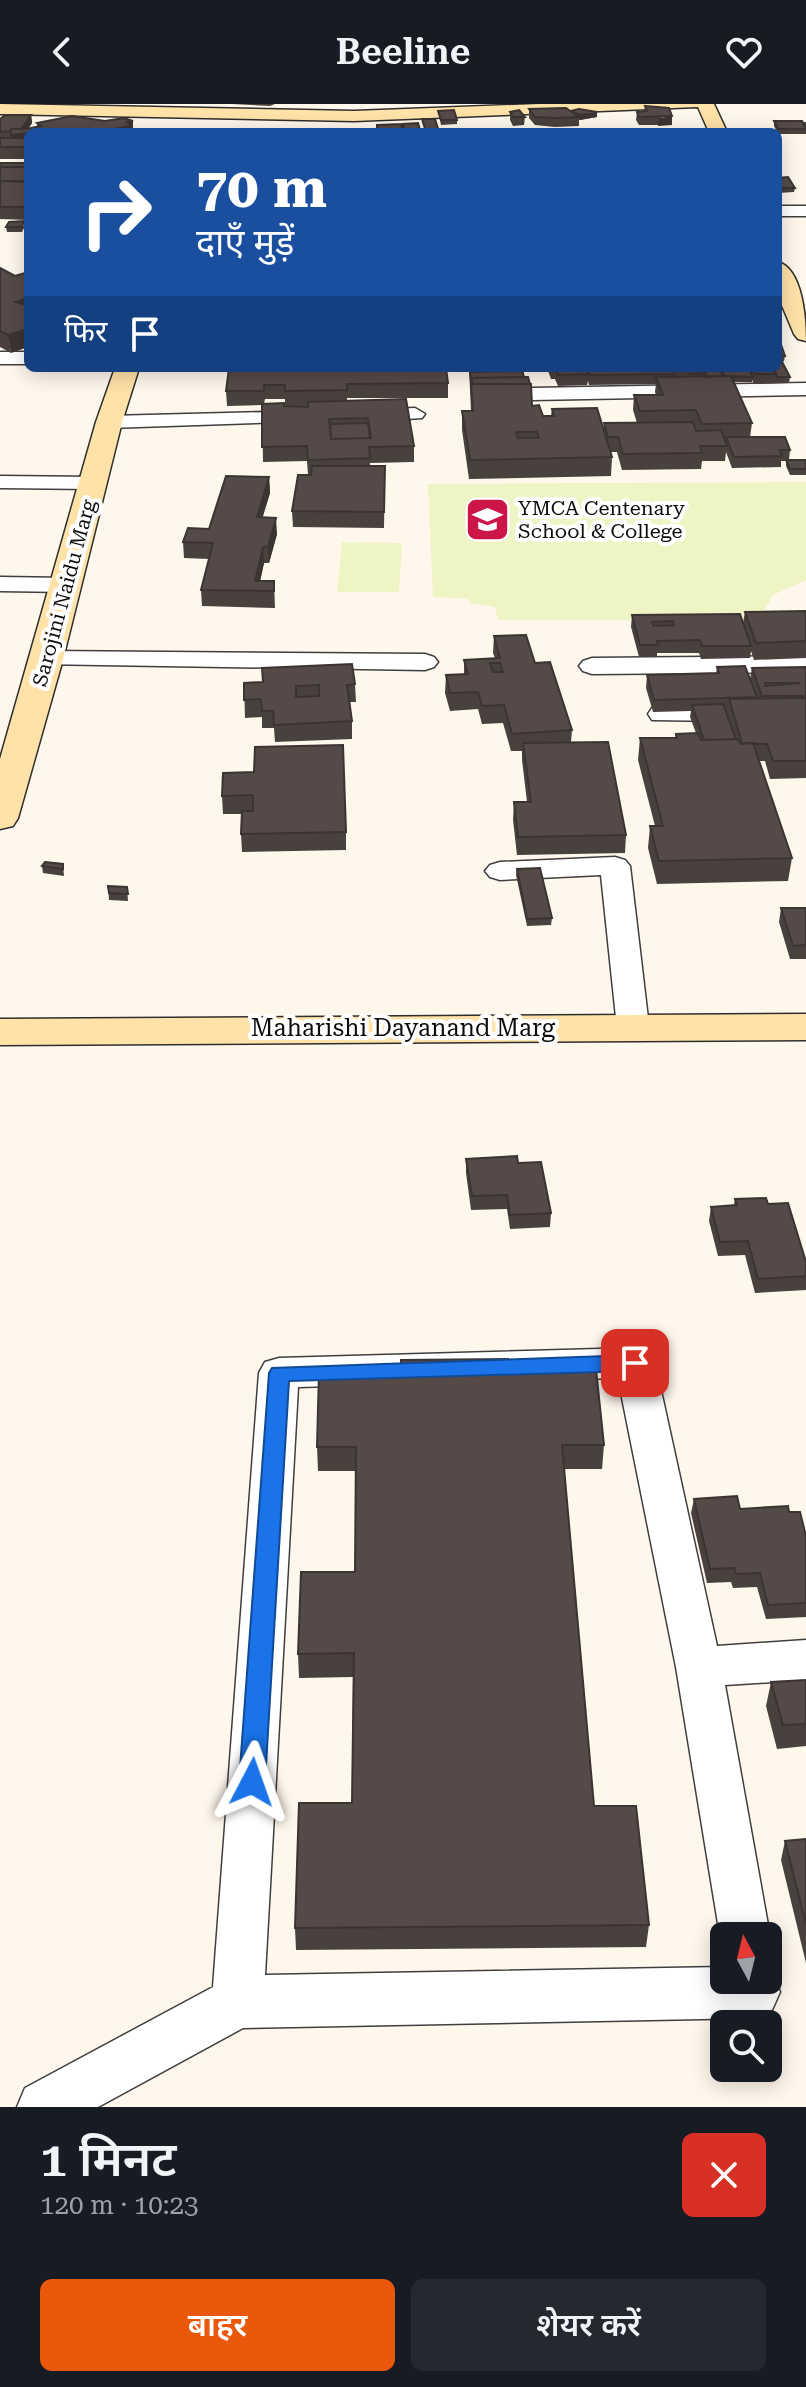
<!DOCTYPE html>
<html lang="hi">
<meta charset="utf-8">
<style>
body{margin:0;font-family:"Roboto Serif","Noto Sans Devanagari",serif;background:#242831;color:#f1f3f6;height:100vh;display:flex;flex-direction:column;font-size:30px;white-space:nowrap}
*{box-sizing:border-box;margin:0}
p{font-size:26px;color:#9ea1a6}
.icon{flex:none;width:44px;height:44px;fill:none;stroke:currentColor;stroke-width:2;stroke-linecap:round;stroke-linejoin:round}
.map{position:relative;height:2003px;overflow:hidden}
.sheet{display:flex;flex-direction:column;background:#171b24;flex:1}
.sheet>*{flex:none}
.guide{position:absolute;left:24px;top:24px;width:758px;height:244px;border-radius:12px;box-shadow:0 4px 20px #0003;background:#1a4fa0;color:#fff;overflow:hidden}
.needle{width:52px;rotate:353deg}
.buttons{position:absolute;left:710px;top:1818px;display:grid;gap:16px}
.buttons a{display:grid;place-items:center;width:72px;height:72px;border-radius:12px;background:#171b24;box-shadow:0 4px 20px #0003;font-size:40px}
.pin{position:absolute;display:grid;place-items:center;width:68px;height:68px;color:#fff;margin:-34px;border-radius:16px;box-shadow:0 4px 12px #0006}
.me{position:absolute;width:88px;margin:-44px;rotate:4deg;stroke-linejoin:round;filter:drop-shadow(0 0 6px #0008)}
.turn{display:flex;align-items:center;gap:28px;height:168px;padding:0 40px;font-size:36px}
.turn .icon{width:104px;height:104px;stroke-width:2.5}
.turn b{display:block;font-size:56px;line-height:68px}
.then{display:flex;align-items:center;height:76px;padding:0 40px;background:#0003;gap:16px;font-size:30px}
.round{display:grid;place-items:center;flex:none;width:84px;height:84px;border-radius:12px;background:#242831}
.summary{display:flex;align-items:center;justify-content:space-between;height:136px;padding:0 40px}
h1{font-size:48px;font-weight:600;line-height:60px}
.primary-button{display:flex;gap:16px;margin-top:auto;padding:16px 40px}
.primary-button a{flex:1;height:92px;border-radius:12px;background:#ea580c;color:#fff;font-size:32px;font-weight:600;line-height:92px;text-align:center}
.primary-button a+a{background:#242831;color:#f1f3f6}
header{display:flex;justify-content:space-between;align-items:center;height:104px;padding:0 40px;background:#171b24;font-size:36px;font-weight:600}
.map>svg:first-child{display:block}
.pitch{fill:#eef4c4}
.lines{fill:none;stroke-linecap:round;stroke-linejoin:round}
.street-casing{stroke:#3f3f3f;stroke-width:3}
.secondary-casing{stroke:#2e2e2e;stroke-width:3}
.street{fill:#fff;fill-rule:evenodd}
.secondary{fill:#ffe2a7;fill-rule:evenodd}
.wall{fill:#4a403e;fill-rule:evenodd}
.shaded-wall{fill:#3c3432}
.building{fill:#564a48;stroke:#3c3432;stroke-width:2;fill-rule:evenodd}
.route{fill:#1a73e8;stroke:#114b97;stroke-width:2}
.labels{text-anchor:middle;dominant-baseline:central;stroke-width:8;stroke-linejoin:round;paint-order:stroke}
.far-poi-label{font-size:20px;fill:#0c0c0c;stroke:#fff;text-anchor:start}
.far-street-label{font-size:20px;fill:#0c0c0c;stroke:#fff}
.street-label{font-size:24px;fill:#0c0c0c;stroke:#fff}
</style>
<header><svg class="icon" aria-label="back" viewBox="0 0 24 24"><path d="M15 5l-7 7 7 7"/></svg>Beeline<svg class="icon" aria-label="heart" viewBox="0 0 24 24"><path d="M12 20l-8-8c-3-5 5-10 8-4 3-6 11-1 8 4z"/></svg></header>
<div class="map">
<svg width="806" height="2003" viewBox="0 0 806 2003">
<rect width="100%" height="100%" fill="#fff7ec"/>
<!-- pitch -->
<path class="pitch" d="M806 378V476L773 491 759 516H498L495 503 470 499 468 495 433 493 428 380Z
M342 438 402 439 399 488H337Z"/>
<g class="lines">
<defs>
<path id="street" d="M778 102H806V112H778Z
M0 248H28V260H0Z
M806 279V291L532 296 522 290 532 284Z
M415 304 425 310 422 314 362 318 352 312 362 306Z
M309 307 316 309 319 313 316 317 109 324 99 318 109 312Z
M0 372 94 373 105 379 94 385 0 384Z
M0 473 68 474 76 476 80 481 76 486 68 488 0 487Z
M47 547 425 550 434 553 438 558 434 563 425 566 38 560 34 555 38 550Z
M806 552V568L592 570 583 567 579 562 583 557 592 554Z
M661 602H806V618L652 616 648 610 652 604Z
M615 753 625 756 630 762 649 923 644 930 633 933 622 930 617 923 601 771 500 776 490 773 485 767 490 761 500 758Z
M635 1244 649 1249 655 1259 717 1542 806 1536V1576L725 1581 770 1832 768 1838V1832H724V1842L720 1832 676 1563 618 1274 298 1283 265 1871 724 1863V1876H768V1857L780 1888 772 1906 754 1914 243 1924 98 2003H17L25 1984 213 1883 259 1269 265 1258 279 1254Z"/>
<path id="secondary" d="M0 0 354 7 539 0H714L727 28H709L698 3 354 17 0 10Z
M778 158C803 165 806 216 806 237L798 235 794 230 778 192Z
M115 264H139L122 318 63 555 18 714 13 722 0 725V655L96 318Z
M806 910V936L0 941V915Z"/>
</defs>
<!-- street casing -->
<use href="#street" class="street-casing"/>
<!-- secondary casing -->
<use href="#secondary" class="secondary-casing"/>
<!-- street -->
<use href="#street" class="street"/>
<!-- secondary -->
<use href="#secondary" class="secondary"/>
</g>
<!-- wall -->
<path class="wall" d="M232 0H275L270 2Z
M645 2 672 21H639L636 16 637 8H644Z
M529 5 597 8V13L579 16V22L555 23 535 21 529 14Z
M438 7 457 16V20L441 21Z
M510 8 525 13 524 21 513 22 510 16Z
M31 11 32 19 28 25 37 23V19L72 12 28 28V55H0V15Z
M774 17 804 21V18H806V30H778L774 22Z
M0 59H28V116L0 115V123Z
M778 74 795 84 794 88 778 89Z
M25 122 22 128H7L6 123Z
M0 164 11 249 0 243Z
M778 232 785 252 784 257 782 258 790 273 789 279 754 280 752 276V278H734L752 319 750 333 790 346 789 356H806V371H790L786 362V357H781V363L732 364 726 348 725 357H702L701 365 622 366 617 348H611L612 353 611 372 469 375 462 326V307H471L469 264H524V273L532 302 543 312H551L552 305 604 325V319H637L633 306 634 291H656L655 288 656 280 589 281 588 277 587 281 558 282 555 275H551L547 264H719L722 270 723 264H778Z
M229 264 448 279V294H347V297L414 342V358L370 359V362H385L384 424 293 423 292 407 308 371 307 357 263 358 262 301 227 302 226 287ZM265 295H285V302H308V303L284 302 264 300Z
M269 373 270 389 262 413 277 430 269 459H264L260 477H274L275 504 202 502 201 486 209 455 184 454 183 438 209 425Z
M806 507V554L754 556 751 547 750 554 701 555 699 549H657V553H639L631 523 632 511 743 519 745 508Z
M494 532 535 559 572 626 571 638 626 731 625 749 517 751 513 716 514 698H527L522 656V647H511L503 619 482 620 478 605 450 607 445 589 446 571 464 570V556L495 554 493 549Z
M717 563 750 575 752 564 806 563V674L770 675 765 657H759L792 754 788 777 657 780 648 744 650 722H655L638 656 640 634H675L676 630 696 629 690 613 691 607 653 608 646 584 647 571 716 570Z
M244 579 355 580 356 598H350L352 617V635L275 638 274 624H262V613L245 614Z
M223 669 346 728V746L242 748 241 730 242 710H223L222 692Z
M63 760 64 772 43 769 42 762Z
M517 765 552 814 551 821 527 822 516 771Z
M108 782 127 783 128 797 109 796Z
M781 804H806V855H790L779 818Z
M466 1055 551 1109 550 1123 510 1125 507 1105 471 1106 466 1069Z
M735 1095 768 1100 806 1158V1186L755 1189 745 1151 718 1152 709 1117 711 1103 734 1101Z
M508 1266 604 1341 602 1365H564L594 1702 649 1821 646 1843 296 1846 295 1824 352 1699 353 1573 299 1574 298 1550 355 1468 356 1367H318L317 1343Z
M694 1395 740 1405 789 1408 806 1432V1513L766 1515 757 1483 733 1484 731 1478 707 1479 691 1409Z
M806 1576V1642L777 1645 766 1602 771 1578Z
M806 1735V1859L781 1756 785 1737Z"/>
<!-- shaded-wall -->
<path class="shaded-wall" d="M597 8V13L580 16V11Z
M31 11 32 19 25 29H28V41L12 43 11 31 20 27Z
M672 12V21L658 22 659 14Z
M133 17V28H98L127 18Z
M28 194V212L16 198Z
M28 225V243L11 249 8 231Z
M269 373 270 389 258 429 257 413Z
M276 414 277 430 269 459 268 443Z
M263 443 264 459 258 487 255 477Z"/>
<!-- building -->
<path class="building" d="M645 2 669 4 672 12 639 13 637 8 647 7Z
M566 4 579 13 555 14 535 13 529 5Z
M579 5 597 8 580 11 571 7Z
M454 6 457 16H441L438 7Z
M519 6 525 13H513L510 8Z
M5 11H31L21 25H11V27L0 28V15Z
M72 12 105 17 124 14 133 17 127 18 131 22 98 28H28V29L11 31V25H26L41 22 37 19Z
M422 15H435L439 28H426Z
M774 17H802L806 25H778Z
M418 19 420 26 405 28 403 20Z
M401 20 403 28H400V25L377 28V21Z
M400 25V28H384Z
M0 34H28V43H0Z
M0 59H28V63H0Z
M0 63H28V77H0Z
M788 73 795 84H778V74Z
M0 77 28 78V103H0Z
M24 117 22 123H6L9 118Z
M0 164 15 172 28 168V194L16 198 28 202V225L8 231 0 227Z
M778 232 785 252H779L790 273H776V270L774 264H778Z
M229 264H446L448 279 347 280V286L285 287V281H264V287H226Z
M551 264H586L588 270 558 271 556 264Z
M588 264H673L675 270 590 271Z
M688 264H704L706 269 690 270Z
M704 264H719L723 272 707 273Z
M753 264H774L776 270H755Z
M749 265 753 273 725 272 722 266Z
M522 267 524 273 471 274V277L470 268Z
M731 272 752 319 702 320 696 306 640 307 634 291H663L656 273Z
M528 273 530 280H473L471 274Z
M471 280H531L532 302 539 301 543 312H554L552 305 597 304 612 353 470 356 462 307H473ZM516 328H537L539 334H518Z
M406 295 414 342 369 343 370 354 308 356 307 342 262 343V300L284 299V302L308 303V298ZM368 314 371 334 331 335 329 315Z
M693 318 696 327 721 326 727 342H700L702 349 623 350 618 333H608L604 319Z
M368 319 370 334 331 335 330 320Z
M726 333H785L790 346H780L782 352 734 353Z
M786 356H806V365H790Z
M312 362H385L384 408 292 407 298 371H311Z
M226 372 269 373 257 413 276 414 268 443H263L255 477H274V487L201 486 213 439 183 438 188 424 209 425Z
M806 507V537L756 539 745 508Z
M740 510 751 542H702L700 536 657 537 658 541H640L632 511ZM673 517 674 521 654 522 652 518Z
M526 531 535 559 550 558 572 626 512 630 504 601 482 602 478 588 450 589 446 571 468 570 464 556 500 554 494 532ZM490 559H500L503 568H493Z
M352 560 355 580 347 581 352 617 274 621 273 607H262L261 595 244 596V579L263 578 262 564ZM319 581V592L296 593V582Z
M745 562 757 593 654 596 647 571 719 569 717 563Z
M806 563V592H762L752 564ZM765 579H800L765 582Z
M806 594V657H773L767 640 742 639 729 595Z
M723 600 736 635 704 636 692 601Z
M698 629 701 636 738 635 740 640 753 639 792 754 659 757 650 722H663L640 634H677L676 630Z
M608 638 626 731 518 733 514 698H531L523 639Z
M343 641 346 728 241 730 242 707H253V691L222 692 223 669 254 668 255 643Z
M45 758 63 760V765L42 762Z
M540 764 552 814 527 815 517 765Z
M108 782 127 783 128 790 109 789Z
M781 804H806V841L793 842Z
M517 1052 518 1059 541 1058 551 1109 510 1111 507 1091 472 1092 466 1055Z
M766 1094 768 1100 788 1099 806 1158V1172L758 1175 748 1137 720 1138 711 1103 737 1101 735 1095Z
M508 1255V1266L596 1265 604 1341H562L594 1702H636L649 1821 295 1824 299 1699H352L354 1549 298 1550 301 1468H355L356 1343H317L319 1267 401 1266V1256Z
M737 1392 740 1405 788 1402 789 1408H800L806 1432V1499L768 1501 760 1469 736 1470 734 1464 710 1465 694 1395Z
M806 1576V1620L783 1621 771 1578Z
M806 1735V1820L785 1737Z"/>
<!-- route -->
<path class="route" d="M635 1251 642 1254 645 1259 642 1265 635 1267 289 1277 265 1678 261 1686 252 1690 243 1686 239 1678 269 1269 272 1264Z"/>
<!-- icons -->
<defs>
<symbol id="school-square" viewBox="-11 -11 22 22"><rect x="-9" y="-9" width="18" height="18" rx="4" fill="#cb1647" stroke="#fff"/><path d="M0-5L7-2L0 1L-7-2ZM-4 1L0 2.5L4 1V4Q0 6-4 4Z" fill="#fff"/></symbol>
</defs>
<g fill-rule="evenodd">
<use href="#school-square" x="462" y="390" width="51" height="51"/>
</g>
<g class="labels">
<!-- far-poi labels -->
<g class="far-poi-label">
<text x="518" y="404">YMCA Centenary<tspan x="518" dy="23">School &amp; College</tspan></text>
</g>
<!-- far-street labels -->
<g class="far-street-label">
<text transform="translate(64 489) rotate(-75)">Sarojini Naidu Marg</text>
</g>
<!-- street labels -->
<g class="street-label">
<text x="403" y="924">Maharishi Dayanand Marg</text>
</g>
</g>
</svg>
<div class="buttons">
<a><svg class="needle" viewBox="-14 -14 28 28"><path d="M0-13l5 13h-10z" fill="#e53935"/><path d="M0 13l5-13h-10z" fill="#9ea1a6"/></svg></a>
<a><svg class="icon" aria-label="search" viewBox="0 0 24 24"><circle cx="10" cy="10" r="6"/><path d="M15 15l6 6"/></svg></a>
</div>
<div class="pin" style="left:635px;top:1259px;background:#d93025"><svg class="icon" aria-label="arrive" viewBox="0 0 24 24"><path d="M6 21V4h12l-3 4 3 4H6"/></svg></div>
<svg class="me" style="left:252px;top:1678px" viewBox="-20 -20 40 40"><path d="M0-17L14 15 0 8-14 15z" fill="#1a73e8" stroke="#fff" stroke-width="4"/></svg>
<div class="guide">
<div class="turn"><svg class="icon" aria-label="right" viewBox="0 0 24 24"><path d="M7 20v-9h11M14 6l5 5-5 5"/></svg><div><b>70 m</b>दाएँ मुड़ें</div></div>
<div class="then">फिर<svg class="icon" aria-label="arrive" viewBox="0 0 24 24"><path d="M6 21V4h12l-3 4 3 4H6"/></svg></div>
</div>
</div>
<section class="sheet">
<div class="summary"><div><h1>1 मिनट</h1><p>120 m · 10:23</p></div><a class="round" style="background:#d93025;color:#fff"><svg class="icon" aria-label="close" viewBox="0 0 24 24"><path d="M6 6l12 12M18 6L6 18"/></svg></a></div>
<div class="primary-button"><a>बाहर</a><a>शेयर करें</a></div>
</section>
